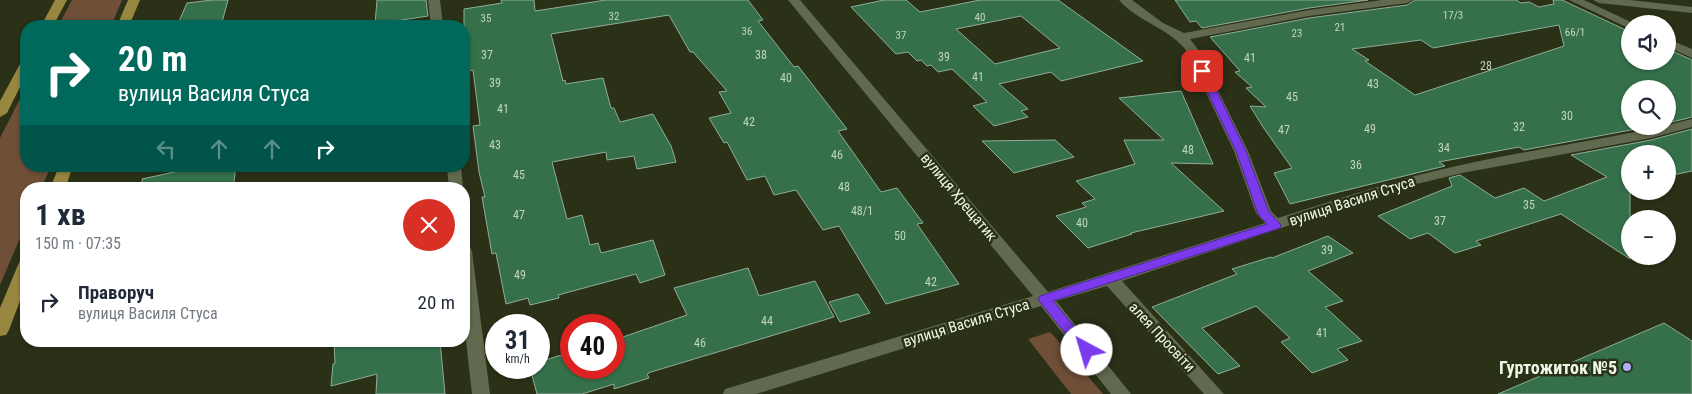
<!DOCTYPE html>
<html lang="uk">
<meta charset="utf-8">
<style>
body{margin:0;font-family:"Roboto Condensed",sans-serif;background:#f2f2f3;color:#1f2937;height:100vh;display:flex;flex-direction:column;font-size:19px;white-space:nowrap}
*{box-sizing:border-box;margin:0}
p{font-size:16px;color:#747a83}
.icon{flex:none;width:28px;height:28px;fill:none;stroke:currentColor;stroke-width:2;stroke-linecap:round;stroke-linejoin:round}
.map{position:relative;flex:1;overflow:hidden}
.side{position:absolute;left:20px;top:182px;width:450px;height:165px;display:flex;flex-direction:column;background:#fff;border-radius:20px;box-shadow:0 1px 4px #0004}
.side>*{flex:none}
.hud{position:absolute;left:20px;top:20px;width:450px;height:152px;border-radius:20px;box-shadow:0 1px 4px #0004;background:#00695c;color:#fff;overflow:hidden}
.tools{position:absolute;left:1621px;top:15px;display:grid;gap:10px}
.tools a{display:grid;place-items:center;width:55px;height:55px;border-radius:50%;background:#fff;box-shadow:0 1px 4px #0004;font-size:25px}
.speed{position:absolute;left:485px;top:314px;display:flex;gap:10px;font-size:25px;font-weight:700;text-align:center}
.speed>*{display:grid;place-content:center;width:65px;height:65px;border-radius:50%;background:#fff;box-shadow:0 1px 4px #0004;line-height:1}
.speed small{font-size:12px;font-weight:400}
.speed .limit{border:8px solid #d22;background:#fff;color:#111}
.pin{position:absolute;display:grid;place-items:center;width:42px;height:42px;color:#fff;margin:-21px;border-radius:10px;box-shadow:0 2px 8px #0006}
.me{position:absolute;width:55px;margin:-28px;rotate:321deg;stroke-linejoin:round;filter:drop-shadow(0 0 4px #0008)}
.turn{display:flex;align-items:center;gap:18px;height:105px;padding:0 15px;font-size:22px}
.turn .icon{width:65px;height:65px;stroke-width:2.5}
.turn b{display:block;font-size:35px;line-height:42px}
.lanes{display:flex;align-items:center;height:48px;padding:0 15px;background:#0003;justify-content:center;gap:25px;direction:ltr}
.lanes .off{opacity:.35}
.round{display:grid;place-items:center;flex:none;width:52px;height:52px;border-radius:26px;background:#f2f2f3}
.head{display:flex;align-items:center;justify-content:space-between;height:85px;padding:0 15px}
h1{font-size:30px;font-weight:700;line-height:38px}
ul{padding:0;list-style:none}
li{display:flex;align-items:center;gap:15px;height:70px;padding:0 15px}
li div{flex:1}
li b{display:block;font-size:19px}
li em{font-style:normal}
.map>svg:first-child{display:block}
.green{fill:#6f4f37}
.building{fill:#35704b;stroke:#90ad98;fill-rule:evenodd}
.lines{fill:none;stroke-linecap:round;stroke-linejoin:round}
.minor{fill:#616a4e;fill-rule:evenodd}
.major{fill:#988741;fill-rule:evenodd}
.route{fill:#7c3aed;stroke:#51269a}
.poi-dot{fill:#adaffb;stroke:#2a3117;stroke-width:2}
.labels{text-anchor:middle;dominant-baseline:central;stroke-width:5;stroke-linejoin:round;paint-order:stroke}
.far-number-label{font-size:11px;fill:#c2d5c0}
.number-label{font-size:12px;fill:#c2d5c0}
.street-label{font-size:15px;fill:#f1f7e7;stroke:#2a3117}
.near-poi-label{font-size:18px;font-weight:bold;fill:#f1f7e7;stroke:#2a3117;text-anchor:end}
</style>
<div class="map">
<svg width="1692" height="394" viewBox="0 0 1692 394">
<rect width="100%" height="100%" fill="#2a3117"/>
<!-- green -->
<path class="green" d="M72 0H122L111 26H58Z
M26 87V166H51L41 189H26V224L0 285V138Z
M1050 332 1053 335 1103 394H1071L1028 339Z"/>
<!-- building -->
<path class="building" d="M212 0H228L221 26H177L187 3Z
M377 0H426L428 16 375 24Z
M501 0H534L535 11 606 0H748L763 20 758 21 794 67 798 66 847 129 838 131 881 192 897 188 923 223 917 224 959 284 886 304 839 226 823 230 796 190 774 195 765 176 747 180 727 142 724 143 709 118 731 113 719 92 727 91 693 52H690L669 15 551 34 563 81 565 80 566 84 603 78 611 108H614L620 122 653 114 671 146 676 162 637 169 634 156 607 160 606 152 552 162 567 219 582 215 590 245 598 243 601 253 653 240 665 275 640 283 636 274 558 295 559 298 530 305 528 298 506 304 496 253 492 254 482 197H485L479 172 473 126 480 125 473 70 464 72V9L502 3Z
M884 0H906L920 12 980 0H1058L1143 61 1061 81 1051 72 999 84 1028 109 1021 111 1028 117 994 126 973 106 987 102 952 69 938 72 931 65 927 66 921 60 917 61 908 52 896 54 851 7ZM1021 16 1060 48 995 64 956 29Z
M1175 0H1368L1309 8 1202 28 1196 21 1190 22Z
M1415 0H1516L1521 3 1529 2 1539 7 1554 4 1553 0H1562L1630 32V61H1668V49L1692 60V117L1668 123V89H1630V126H1652L1524 150 1519 147 1439 162 1445 166 1290 204 1274 173 1292 168 1263 127 1250 106 1266 107 1246 88 1252 87 1235 72 1240 71 1210 37 1309 18 1407 5ZM1559 25 1564 46 1415 95 1365 61 1369 60 1352 49 1421 40 1433 48Z
M1181 91 1213 164 1171 163 1224 211 1131 233 1132 234 1088 248 1056 216 1086 207 1082 203 1095 199 1076 181 1135 164 1124 140H1164L1119 98Z
M1692 129V171L1668 176V154H1630V229L1625 230 1630 234V259L1561 214 1476 241 1481 245 1455 253 1428 233 1410 239 1378 216 1452 186 1449 178 1460 175 1495 198 1524 188 1544 201 1607 177 1571 155 1651 140Z
M1055 140 1074 157 1014 173 982 141Z
M202 166H236L233 189H143L142 179Z
M1328 236 1353 253 1308 271 1343 301 1325 307 1362 341 1337 349 1348 360 1312 373 1281 342 1290 338 1256 306 1202 328 1240 366 1218 374 1152 307 1237 274 1232 269 1271 257 1272 258Z
M748 268 759 296 815 281 834 317 651 372 647 374 649 378 614 389V384L582 394H537L530 368H539V362L571 352V368H614V340L687 315 674 288Z
M858 294 870 313 840 322 829 302Z
M1664 323 1692 341V394H1498Z
M334 341H440L445 394H376L377 374 331 386 333 364 335 363Z"/>
<g class="lines">
<!-- minor -->
<path class="minor" d="M428 0H440L443 26H431Z
M788 0H800L1048 292 1265 223 1256 213 1234 151 1185 49C1168 28 1137 21 1119 0H1132L1163 23 1184 33 1309 10 1382 0H1413L1407 3 1309 16 1190 39 1197 48 1248 151 1271 211 1278 218C1339 199 1399 178 1461 165 1538 148 1617 138 1692 119V127L1651 138 1462 173 1404 187 1122 281 1224 394H1204L1107 286 1056 301 1131 394H1111L1041 306 756 394H723L725 389 732 387 1033 296Z
M1569 0H1584L1635 24H1630V28L1626 27Z
M1593 0H1630L1692 7V13L1599 3Z
M1668 39 1692 49V58L1668 47Z
M447 166H461L463 189H449Z
M464 246 470 247 472 251 490 394H472L464 323Z"/>
<!-- major -->
<path class="major" d="M55 0H67L53 26H41Z
M128 0H140L129 26H117Z
M26 60V75L7 113 0 117V101L20 64Z
M59 166H73L65 189H50Z
M26 259V285L9 330 6 335 0 336V308L18 265 20 261Z"/>
</g>
<!-- route -->
<path class="route" d="M1202 68 1207 71 1246 151 1269 212 1281 225 1280 228 1053 301 1094 350 1092 354H1082L1040 302 1038 299 1040 296 1267 224 1258 214 1236 151 1197 71Z"/>
<!-- markers -->
<circle class="poi-dot" cx="1627" cy="367" r="5"/>
<g class="labels">
<!-- far-number labels -->
<g class="far-number-label">
<text x="1453" y="15">17/3</text>
<text x="614" y="16">32</text>
<text x="980" y="17">40</text>
<text x="486" y="18">35</text>
<text x="1340" y="27">21</text>
<text x="747" y="31">36</text>
<text x="1575" y="32">66/1</text>
<text x="1297" y="33">23</text>
<text x="901" y="35">37</text>
</g>
<!-- number labels -->
<g class="number-label">
<text x="487" y="55">37</text>
<text x="761" y="55">38</text>
<text x="944" y="57">39</text>
<text x="1250" y="58">41</text>
<text x="1486" y="66">28</text>
<text x="978" y="77">41</text>
<text x="786" y="78">40</text>
<text x="495" y="83">39</text>
<text x="1373" y="84">43</text>
<text x="1292" y="97">45</text>
<text x="503" y="109">41</text>
<text x="1567" y="116">30</text>
<text x="749" y="122">42</text>
<text x="1519" y="127">32</text>
<text x="1370" y="129">49</text>
<text x="1284" y="130">47</text>
<text x="495" y="145">43</text>
<text x="1444" y="148">34</text>
<text x="1188" y="150">48</text>
<text x="837" y="155">46</text>
<text x="1356" y="165">36</text>
<text x="519" y="175">45</text>
<text x="844" y="187">48</text>
<text x="1529" y="205">35</text>
<text x="862" y="211">48/1</text>
<text x="519" y="215">47</text>
<text x="1440" y="221">37</text>
<text x="1082" y="223">40</text>
<text x="900" y="236">50</text>
<text x="1327" y="250">39</text>
<text x="520" y="275">49</text>
<text x="931" y="282">42</text>
<text x="767" y="321">44</text>
<text x="1322" y="333">41</text>
<text x="700" y="343">46</text>
</g>
<!-- street labels -->
<g class="street-label">
<text transform="translate(959 197) rotate(50)">вулиця Хрещатик</text>
<text transform="translate(1352 201) rotate(-18)">вулиця Василя Стуса</text>
<text transform="translate(966 323) rotate(-17)">вулиця Василя Стуса</text>
<text transform="translate(1162 337) rotate(47)">алея Просвіти</text>
</g>
<!-- near-poi labels -->
<g class="near-poi-label">
<text x="1617" y="367">Гуртожиток №5</text>
</g>
</g>
</svg>
<div class="tools">
<a><svg class="icon" aria-label="sound" viewBox="0 0 24 24"><path d="M4 9h4l5-4v14l-5-4H4zM17 9q2 3 0 6"/></svg></a>
<a><svg class="icon" aria-label="search" viewBox="0 0 24 24"><circle cx="10" cy="10" r="6"/><path d="M15 15l6 6"/></svg></a>
<a>+</a>
<a>−</a>
</div>
<div class="speed"><div>31<small>km/h</small></div><div class="limit">40</div></div>
<div class="pin" style="left:1202px;top:71px;background:#d93025"><svg class="icon" aria-label="arrive" viewBox="0 0 24 24"><path d="M6 21V4h12l-3 4 3 4H6"/></svg></div>
<svg class="me" style="left:1087px;top:350px" viewBox="-20 -20 40 40"><circle r="19" fill="#fff"/><path d="M0-13L10 11 0 6-10 11z" fill="#7c3aed"/></svg>
<div class="hud">
<div class="turn"><svg class="icon" aria-label="right" viewBox="0 0 24 24"><path d="M7 20v-9h11M14 6l5 5-5 5"/></svg><div><b>20 m</b>вулиця Василя Стуса</div></div>
<div class="lanes"><svg class="icon off" aria-label="left" viewBox="0 0 24 24"><path d="M17 20v-9H6M10 6l-5 5 5 5"/></svg><svg class="icon off" aria-label="ahead" viewBox="0 0 24 24"><path d="M12 20V5M6 11l6-6 6 6"/></svg><svg class="icon off" aria-label="ahead" viewBox="0 0 24 24"><path d="M12 20V5M6 11l6-6 6 6"/></svg><svg class="icon" aria-label="right" viewBox="0 0 24 24"><path d="M7 20v-9h11M14 6l5 5-5 5"/></svg></div>
</div>
<section class="side">
<div class="head"><div><h1>1 хв</h1><p>150 m · 07:35</p></div><a class="round" style="background:#d93025;color:#fff"><svg class="icon" aria-label="close" viewBox="0 0 24 24"><path d="M6 6l12 12M18 6L6 18"/></svg></a></div>
<ul>
<li><svg class="icon" aria-label="right" viewBox="0 0 24 24"><path d="M7 20v-9h11M14 6l5 5-5 5"/></svg><div><b>Праворуч</b><p>вулиця Василя Стуса</p></div><em>20 m</em></li>
</ul>
</section>
</div>
